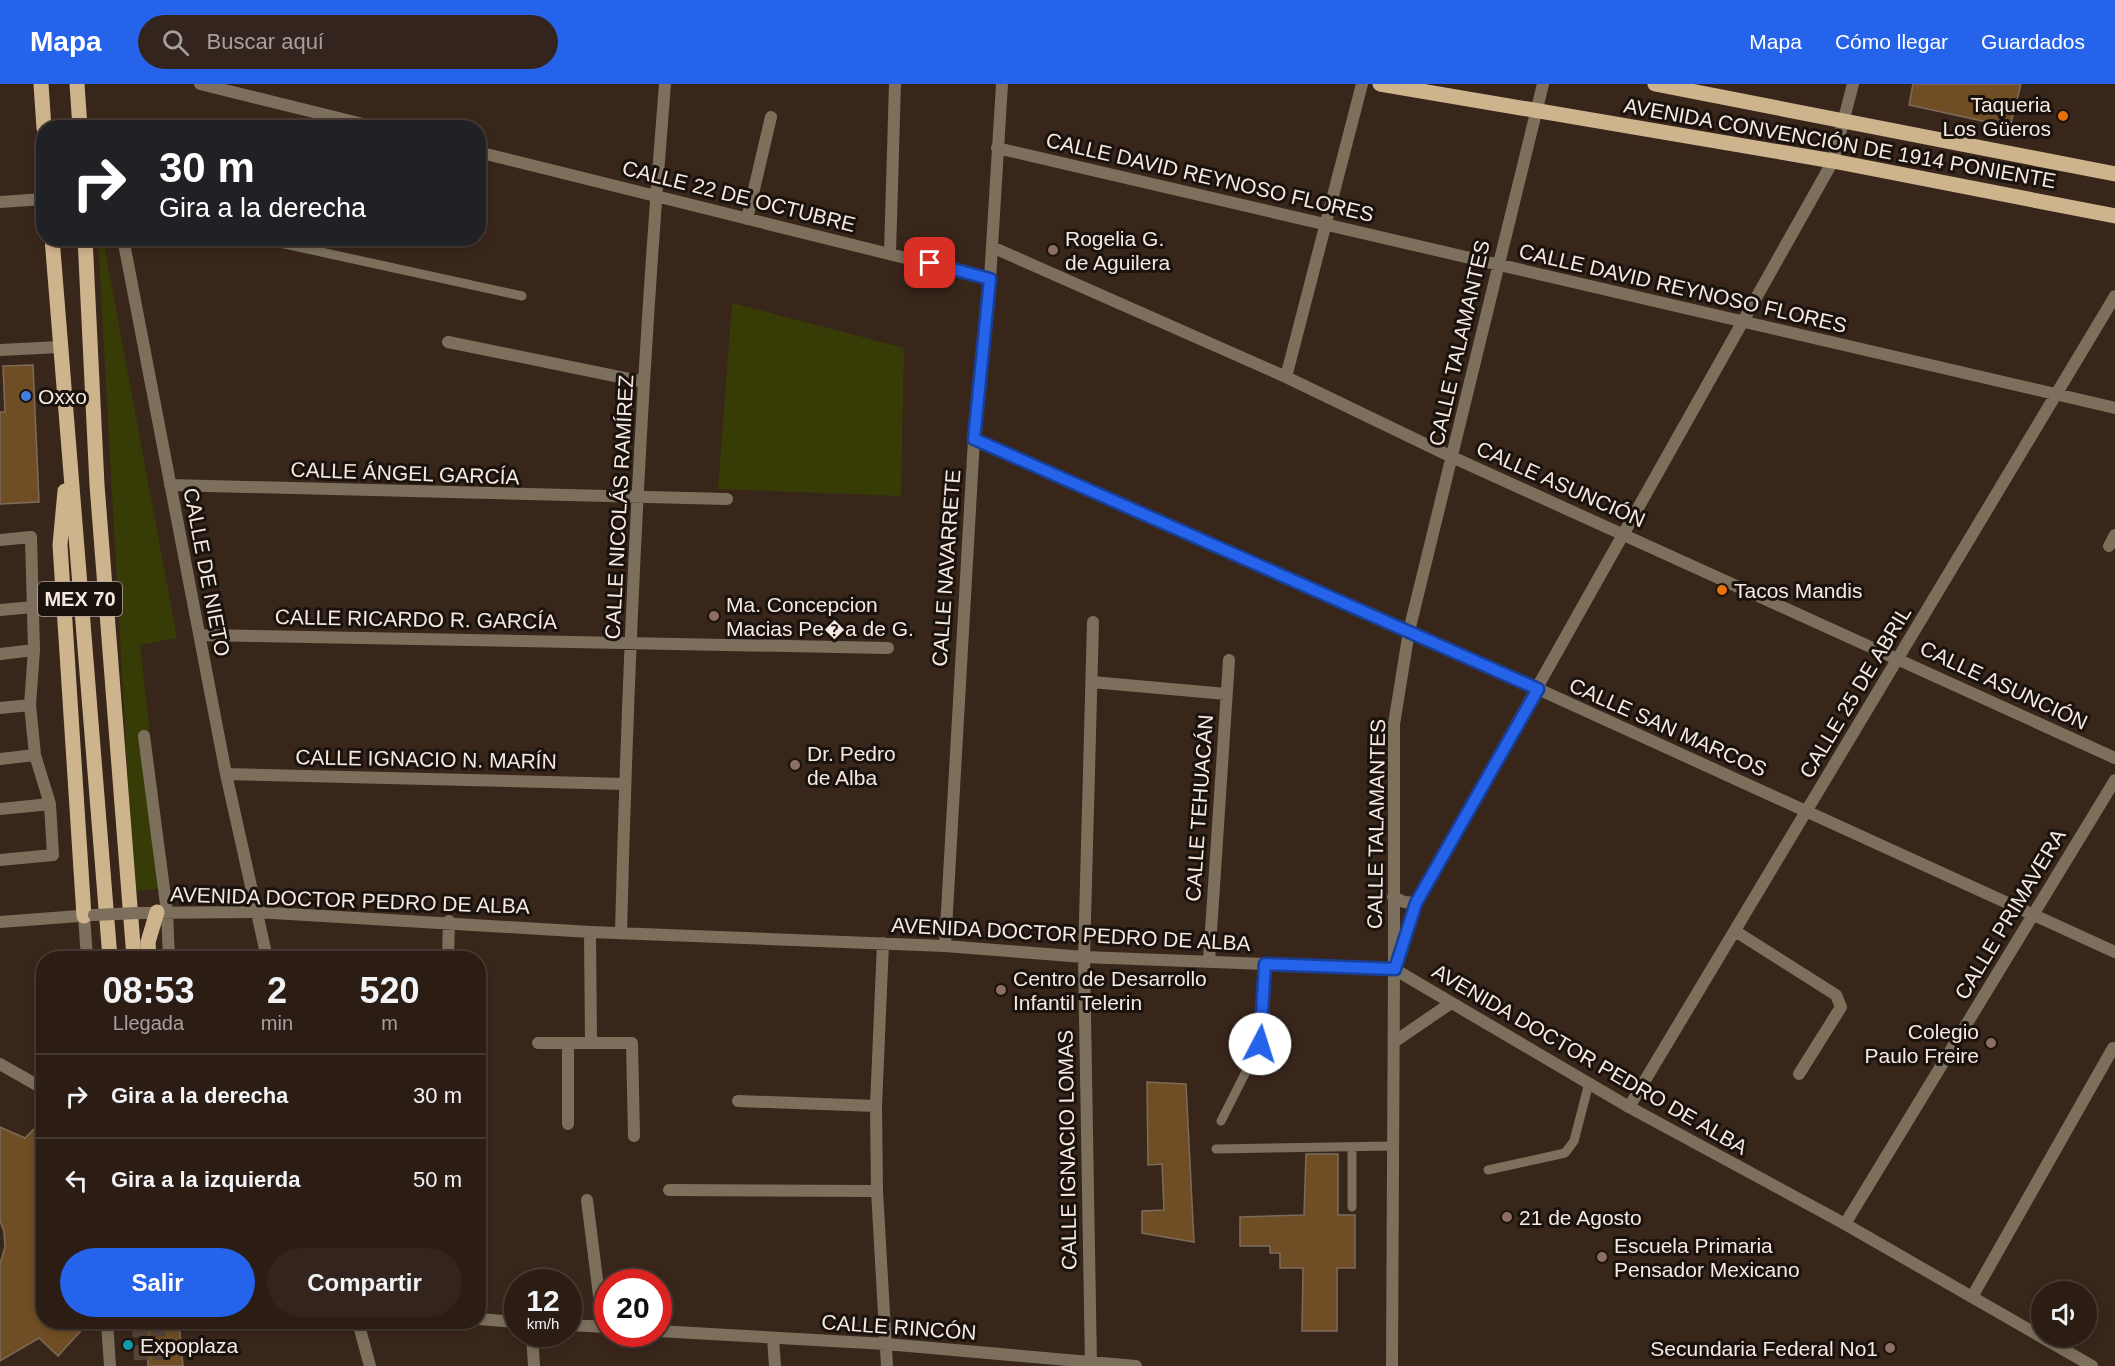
<!DOCTYPE html>
<html lang="es">
<meta charset="utf-8">
<style>
body{margin:0;font-family:Arial,sans-serif;background:#33251d;color:#f1f3f6;height:100vh;display:flex;flex-direction:column;font-size:22px;white-space:nowrap}
*{box-sizing:border-box;margin:0}
p{font-size:20px;color:#a6a1a0}
.icon{flex:none;width:33px;height:33px;fill:none;stroke:currentColor;stroke-width:2;stroke-linecap:round;stroke-linejoin:round}
.map{position:relative;flex:1;overflow:hidden}
.side{position:absolute;left:36px;top:867px;width:450px;height:378px;display:flex;flex-direction:column;background:#2b1c14;border-radius:24px;box-shadow:0 3px 9px #0003,0 0 0 2px #473a34}
.side>*{flex:none}
.banner{position:absolute;left:36px;top:36px;width:450px;height:126px;border-radius:24px;box-shadow:0 3px 9px #0003,0 0 0 2px #473a34;background:#202124;color:#fff;overflow:hidden}
.tools{position:absolute;left:2031px;top:1197px;display:grid;gap:12px}
.tools a{display:grid;place-items:center;width:66px;height:66px;border-radius:50%;background:#2b1c14;box-shadow:0 3px 9px #0003,0 0 0 2px #473a34;font-size:30px}
.speed{position:absolute;left:504px;top:1185px;display:flex;gap:12px;font-size:30px;font-weight:700;text-align:center}
.speed>*{display:grid;place-content:center;width:78px;height:78px;border-radius:50%;background:#2b1c14;box-shadow:0 3px 9px #0003,0 0 0 2px #473a34;line-height:1}
.speed small{font-size:15px;font-weight:400}
.speed .limit{border:9px solid #d22;background:#fff;color:#111}
.pin{position:absolute;display:grid;place-items:center;width:51px;height:51px;color:#fff;margin:-26px;border-radius:12px;box-shadow:0 3px 9px #0006}
.me{position:absolute;width:66px;margin:-33px;rotate:5deg;stroke-linejoin:round;filter:drop-shadow(0 0 4px #0008)}
.turn{display:flex;align-items:center;gap:21px;height:126px;padding:0 24px;font-size:27px}
.turn .icon{width:78px;height:78px;stroke-width:2.5}
.turn b{display:block;font-size:42px;line-height:51px}
.eta{display:flex;justify-content:space-evenly;align-items:center;height:102px;text-align:center}
.eta b{font-size:36px;font-weight:600;line-height:42px}
.cta{display:flex;gap:12px;margin-top:auto;padding:12px 24px}
.cta a{flex:1;height:69px;border-radius:36px;background:#2563eb;color:#fff;font-size:24px;font-weight:600;line-height:69px;text-align:center}
.cta a+a{background:#33251d;color:#f1f3f6}
ul{padding:0;list-style:none}
li{display:flex;align-items:center;gap:18px;height:84px;padding:0 24px;border-top:2px solid #473a34}
li div{flex:1}
li b{display:block;font-size:22px}
li em{font-style:normal}
header{display:flex;align-items:center;gap:36px;box-sizing:border-box;height:84px;padding:0 30px;background:#2563eb;color:#fff}
header strong{font-size:28px}
nav{display:flex;gap:33px;margin-inline-start:auto;font-size:21px}
.search{width:420px;height:54px;background:#33251d;display:flex;align-items:center;gap:15px;box-sizing:border-box;padding:0 21px;border-radius:33px;color:#a6a1a0;font-size:22px}
.map>svg:first-child{display:block}
.green{fill:#373b05}
.building{fill:#6f4e25;stroke:#7c6b59;stroke-width:1.5}
.lines{fill:none;stroke-linecap:round;stroke-linejoin:round}
.primary-tunnel{stroke:#554339;stroke-width:15;stroke-dasharray:15 8;stroke-linecap:butt}
.service{stroke:#7c705d;stroke-width:9}
.pedestrian{stroke:#7c705d;stroke-width:12}
.minor{stroke:#7c705d;stroke-width:12}
.tertiary{stroke:#7c705d;stroke-width:12}
.primary{stroke:#ceb48c;stroke-width:15}
.minor-bridge{stroke:#7c705d;stroke-width:12}
.route-casing{stroke:#184099;stroke-width:15}
.route{stroke:#2563eb;stroke-width:10}
.food-dot{fill:#e8710a;stroke:#1a120c;stroke-width:2}
.education-dot{fill:#8d6e63;stroke:#1a120c;stroke-width:2}
.shop-dot{fill:#3f7fe0;stroke:#1a120c;stroke-width:2}
.culture-dot{fill:#0f9aa8;stroke:#1a120c;stroke-width:2}
.labels{text-anchor:middle;dominant-baseline:central;stroke-width:6;stroke-linejoin:round;paint-order:stroke}
.shield{fill:#1a120c;stroke:#b4a8a2;stroke-width:1.5}
.shield-label{font-size:20px;font-weight:bold;fill:#f6e9e2}
.poi-label{font-size:21px;fill:#f6e9e2;stroke:#1a120c;text-anchor:start}
.street-label{font-size:21px;fill:#f6e9e2;stroke:#1a120c}
</style>
<header>
<strong>Mapa</strong>
<div class="search"><svg class="icon" aria-label="search" viewBox="0 0 24 24"><circle cx="10" cy="10" r="6"/><path d="M15 15l6 6"/></svg>Buscar aquí</div>
<nav><a>Mapa</a><a>Cómo llegar</a><a>Guardados</a></nav>
</header>
<div class="map">
<svg width="2115" height="1282" viewBox="0 0 2115 1282">
<rect width="100%" height="100%" fill="#39261b"/>
<!-- green -->
<path class="green" d="M98 155H103L177 554 140 561 168 804 134 807Z
M732 219 904 264 901 412 718 405Z"/>
<!-- building -->
<path class="building" d="M1913 0H2021L2010 43 1909 21Z
M33 281 39 418 0 420V328H5L3 282Z
M1147 998 1186 1000 1194 1158 1142 1149V1127L1164 1126 1162 1080 1148 1081Z
M44 1035V1238H89L58 1272 39 1254 0 1277V1180L5 1163 4 1147 0 1137V1043L25 1054Z
M1306 1070H1338V1131H1355V1184H1337V1247H1302L1303 1184H1280V1169H1270V1162H1240V1133L1304 1131Z
M179 1238 183 1282H148L145 1240Z"/>
<g class="lines">
<!-- primary-tunnel -->
<path class="primary-tunnel" d="M139 1238 142 1282
M157 1238 161 1282"/>
<!-- service -->
<path class="service" d="M257 154 522 212
M1221 1037 1260 960 1265 880
M1216 1065 1393 1062
M1488 1086 1565 1069 1574 1057 1589 999
M1352 1123V1063"/>
<!-- pedestrian -->
<path class="pedestrian" d="M0 456 31 453 34 566 30 621 35 671 50 720 53 771 0 776
M0 526 33 523
M0 570 34 566
M0 624 30 621
M144 652 167 828
M0 675 35 671
M0 725 50 720
M84 832 87 874
M107 1238 110 1282"/>
<!-- minor -->
<path class="minor" d="M200 0 379 44
M997 64 2115 324
M478 68 990 195
M0 118 44 115
M747 135 771 33
M123 154 226 690 267 874
M992 163 1286 293 1452 373 2115 674
M890 169 895 0
M448 258 644 298
M0 266 59 263
M1286 293 1362 0
M974 355 1538 605 2115 868
M170 401 727 415
M2109 462 2115 451
M200 551 888 564
M1092 598 1226 610
M226 690 625 700
M167 828 169 874
M138 829 256 828 590 848 945 862 1084 873 1394 885V640L1409 547 1543 0
M0 838 92 831
M1735 847 1836 911 1841 923 1799 990
M590 848 591 958
M621 849C628 566 642 282 665 0
M883 859 876 1022 877 1107 887 1282
M945 862 974 355 990 195 1002 0
M448 874 449 837
M1209 877 1229 576
M538 959H632L634 1052
M0 980 44 1005
M738 1017 876 1022
M1629 1023 2115 212
M568 1040V959
M669 1106 877 1107
M587 1116 603 1243
M1845 1140 2115 696
M1972 1213 2113 964
M478 1235 518 1238
M358 1238 370 1282
M568 1241 608 1243
M658 1247 886 1260 1136 1282
M532 1250 534 1282
M773 1254 775 1282
M1091 1282 1084 873 1093 538"/>
<!-- tertiary -->
<path class="tertiary" d="M1393 813 1404 818 1416 819
M1394 885 1629 1023 1845 1140 2092 1282
M1394 958 1451 919
M1392 1282 1394 885 1416 819 1833 77 1853 0"/>
<!-- primary -->
<path class="primary" d="M41 0 44 44
M77 0 80 44
M1380 0 1833 77 2115 132
M1655 0 2115 90
M52 154 110 874
M85 154 97 401 134 874
M65 407 60 461 84 832
M149 874 148 858 157 828"/>
<!-- minor-bridge -->
<path class="minor-bridge" d="M94 831 138 829"/>
</g>
<g class="lines">
<defs>
<path id="route" d="M930 179 990 195 974 355 1538 605 1416 819 1395 885 1265 880 1260 960"/>
</defs>
<!-- route casing -->
<use href="#route" class="route-casing"/>
<!-- route -->
<use href="#route" class="route"/>
</g>
<!-- markers -->
<g class="food-dot">
<circle cx="2063" cy="32" r="6"/>
<circle cx="1722" cy="506" r="6"/>
</g>
<g class="education-dot">
<circle cx="1053" cy="166" r="6"/>
<circle cx="714" cy="532" r="6"/>
<circle cx="795" cy="681" r="6"/>
<circle cx="1001" cy="906" r="6"/>
<circle cx="1991" cy="959" r="6"/>
<circle cx="1507" cy="1133" r="6"/>
<circle cx="1602" cy="1173" r="6"/>
<circle cx="1890" cy="1264" r="6"/>
</g>
<circle class="shop-dot" cx="26" cy="312" r="6"/>
<circle class="culture-dot" cx="128" cy="1261" r="6"/>
<g class="labels">
<!-- shield labels -->
<rect class="shield" x="38" y="498" width="84" height="34" rx="4.5"/>
<g class="shield-label">
<text x="80" y="515">MEX 70</text>
</g>
<!-- poi labels -->
<g class="poi-label">
<text x="2051" y="20" text-anchor="end">Taqueria<tspan x="2051" dy="24">Los Güeros</tspan></text>
<text x="1065" y="154">Rogelia G.<tspan x="1065" dy="24">de Aguilera</tspan></text>
<text x="38" y="312">Oxxo</text>
<text x="1734" y="506">Tacos Mandis</text>
<text x="726" y="520">Ma. Concepcion<tspan x="726" dy="24">Macias Pe�a de G.</tspan></text>
<text x="807" y="669">Dr. Pedro<tspan x="807" dy="24">de Alba</tspan></text>
<text x="1013" y="894">Centro de Desarrollo<tspan x="1013" dy="24">Infantil Telerin</tspan></text>
<text x="1979" y="947" text-anchor="end">Colegio<tspan x="1979" dy="24">Paulo Freire</tspan></text>
<text x="1519" y="1133">21 de Agosto</text>
<text x="1614" y="1161">Escuela Primaria<tspan x="1614" dy="24">Pensador Mexicano</tspan></text>
<text x="140" y="1261">Expoplaza</text>
<text x="1878" y="1264" text-anchor="end">Secundaria Federal No1</text>
</g>
<!-- street labels -->
<g class="street-label">
<text transform="translate(1840 59) rotate(10)">AVENIDA CONVENCIÓN DE 1914 PONIENTE</text>
<text transform="translate(1210 93) rotate(13)">CALLE DAVID REYNOSO FLORES</text>
<text transform="translate(739 112) rotate(14)">CALLE 22 DE OCTUBRE</text>
<text transform="translate(1683 204) rotate(13)">CALLE DAVID REYNOSO FLORES</text>
<text transform="translate(1459 259) rotate(-77)">CALLE TALAMANTES</text>
<text transform="translate(405 389) rotate(2)">CALLE ÁNGEL GARCÍA</text>
<text transform="translate(1561 400) rotate(24)">CALLE ASUNCIÓN</text>
<text transform="translate(619 423) rotate(-87)">CALLE NICOLÁS RAMÍREZ</text>
<text transform="translate(946 484) rotate(-86)">CALLE NAVARRETE</text>
<text transform="translate(207 488) rotate(79)">CALLE DE NIETO</text>
<text transform="translate(416 535) rotate(1)">CALLE RICARDO R. GARCÍA</text>
<text transform="translate(2004 601) rotate(25)">CALLE ASUNCIÓN</text>
<text transform="translate(1855 608) rotate(-59)">CALLE 25 DE ABRIL</text>
<text transform="translate(1668 643) rotate(24)">CALLE SAN MARCOS</text>
<text transform="translate(426 675) rotate(1)">CALLE IGNACIO N. MARÍN</text>
<text transform="translate(1199 724) rotate(-86)">CALLE TEHUACÁN</text>
<text transform="translate(1376 740) rotate(-89)">CALLE TALAMANTES</text>
<text transform="translate(350 816) rotate(2)">AVENIDA DOCTOR PEDRO DE ALBA</text>
<text transform="translate(2010 830) rotate(-59)">CALLE PRIMAVERA</text>
<text transform="translate(1071 850) rotate(3)">AVENIDA DOCTOR PEDRO DE ALBA</text>
<text transform="translate(1590 975) rotate(30)">AVENIDA DOCTOR PEDRO DE ALBA</text>
<text transform="translate(1067 1066) rotate(-91)">CALLE IGNACIO LOMAS</text>
<text transform="translate(899 1243) rotate(4)">CALLE RINCÓN</text>
</g>
</g>
</svg>
<div class="tools">
<a><svg class="icon" aria-label="sound" viewBox="0 0 24 24"><path d="M4 9h4l5-4v14l-5-4H4zM17 9q2 3 0 6"/></svg></a>
</div>
<div class="speed"><div>12<small>km/h</small></div><div class="limit">20</div></div>
<div class="pin" style="left:930px;top:179px;background:#d93025"><svg class="icon" aria-label="arrive" viewBox="0 0 24 24"><path d="M6 21V4h12l-3 4 3 4H6"/></svg></div>
<svg class="me" style="left:1260px;top:960px" viewBox="-20 -20 40 40"><circle r="19" fill="#fff"/><path d="M0-13L10 11 0 6-10 11z" fill="#2563eb"/></svg>
<div class="banner">
<div class="turn"><svg class="icon" aria-label="right" viewBox="0 0 24 24"><path d="M7 20v-9h11M14 6l5 5-5 5"/></svg><div><b>30 m</b>Gira a la derecha</div></div>
</div>
<section class="side">
<div class="eta">
<div><b>08:53</b><p>Llegada</p></div>
<div><b>2</b><p>min</p></div>
<div><b>520</b><p>m</p></div>
</div>
<ul>
<li><svg class="icon" aria-label="right" viewBox="0 0 24 24"><path d="M7 20v-9h11M14 6l5 5-5 5"/></svg><div><b>Gira a la derecha</b></div><em>30 m</em></li>
<li><svg class="icon" aria-label="left" viewBox="0 0 24 24"><path d="M17 20v-9H6M10 6l-5 5 5 5"/></svg><div><b>Gira a la izquierda</b></div><em>50 m</em></li>
</ul>
<div class="cta"><a>Salir</a><a>Compartir</a></div>
</section>
</div>
